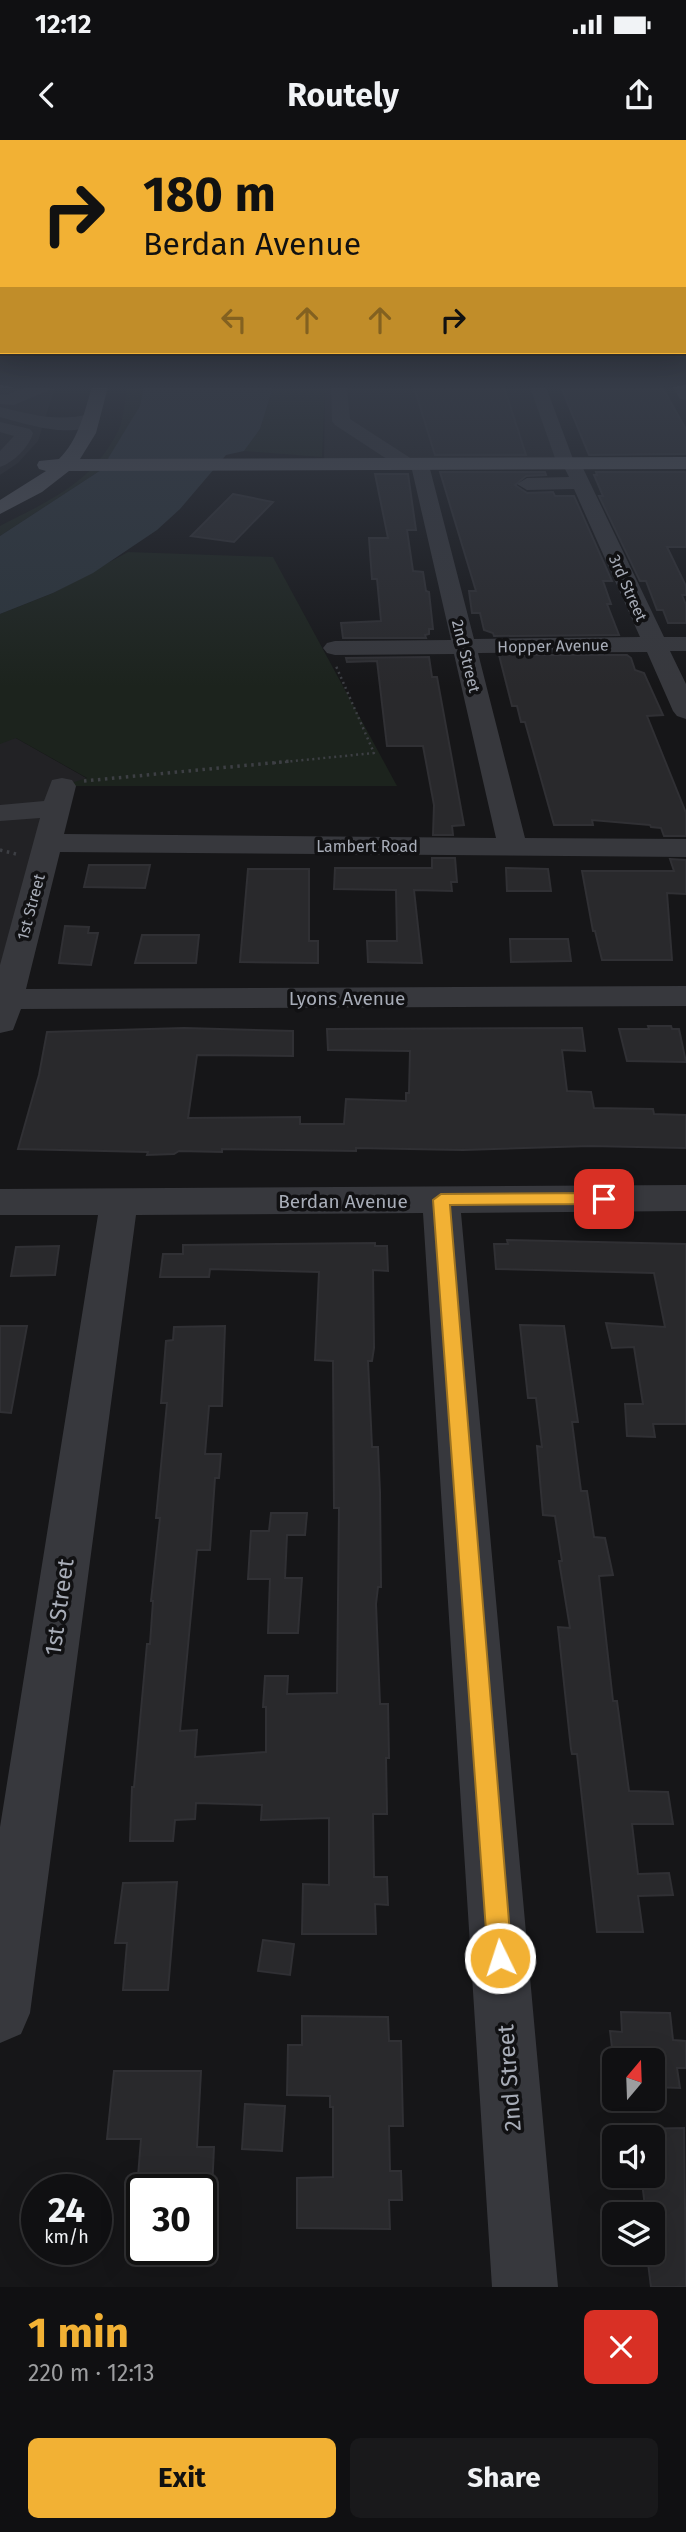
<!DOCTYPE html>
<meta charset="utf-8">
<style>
body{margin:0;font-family:"Fira Sans",sans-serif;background:#19191b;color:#f1f3f6;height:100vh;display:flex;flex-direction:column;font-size:26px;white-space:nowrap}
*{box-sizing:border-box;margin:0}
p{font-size:23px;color:#9c9d9f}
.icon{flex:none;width:38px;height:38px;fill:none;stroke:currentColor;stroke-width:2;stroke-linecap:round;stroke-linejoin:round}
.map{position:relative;height:2147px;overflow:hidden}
.side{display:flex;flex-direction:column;background:#101012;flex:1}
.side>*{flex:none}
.banner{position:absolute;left:0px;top:0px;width:686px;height:214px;box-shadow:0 7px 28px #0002,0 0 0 2px #303032;background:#f2b134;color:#111;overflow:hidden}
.needle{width:46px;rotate:19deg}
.fabs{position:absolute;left:602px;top:1908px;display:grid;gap:14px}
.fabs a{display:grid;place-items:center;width:63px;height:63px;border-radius:10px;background:#101012;box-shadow:0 7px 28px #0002,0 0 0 2px #303032;font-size:35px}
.speed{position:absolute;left:21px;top:2034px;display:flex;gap:14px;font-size:35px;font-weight:700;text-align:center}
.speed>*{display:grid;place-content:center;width:91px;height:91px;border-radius:50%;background:#101012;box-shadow:0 7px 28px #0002,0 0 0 2px #303032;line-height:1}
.speed small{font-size:18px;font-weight:400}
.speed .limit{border:4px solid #111;border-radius:10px;background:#fff;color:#111}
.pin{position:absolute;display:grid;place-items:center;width:60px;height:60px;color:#fff;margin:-30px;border-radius:14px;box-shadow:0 4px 10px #0006}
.me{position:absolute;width:77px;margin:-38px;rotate:356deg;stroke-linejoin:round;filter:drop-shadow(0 0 5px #0008)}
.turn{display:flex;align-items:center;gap:24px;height:147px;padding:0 28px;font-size:32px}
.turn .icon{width:91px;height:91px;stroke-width:2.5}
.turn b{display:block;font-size:49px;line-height:60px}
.lanes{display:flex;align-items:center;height:66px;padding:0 28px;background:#0003;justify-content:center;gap:35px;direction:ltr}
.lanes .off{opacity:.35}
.round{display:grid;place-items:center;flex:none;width:74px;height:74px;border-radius:10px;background:#19191b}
.head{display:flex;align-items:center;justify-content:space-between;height:119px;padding:0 28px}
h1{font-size:42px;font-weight:700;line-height:52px;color:#f2b134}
.action{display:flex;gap:14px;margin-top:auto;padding:14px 28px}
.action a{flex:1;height:80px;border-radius:10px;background:#f2b134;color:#111;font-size:28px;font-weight:700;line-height:80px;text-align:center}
.action a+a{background:#19191b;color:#f1f3f6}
.status{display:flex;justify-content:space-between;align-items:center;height:49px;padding:0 35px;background:#101012;direction:ltr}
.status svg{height:19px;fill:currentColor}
header{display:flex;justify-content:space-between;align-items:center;height:91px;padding:0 28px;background:#101012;font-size:32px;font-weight:700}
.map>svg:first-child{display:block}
.built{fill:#222225}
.green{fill:#1c231d}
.water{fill:#2c353c}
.building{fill:#29292c;stroke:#303034;stroke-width:2}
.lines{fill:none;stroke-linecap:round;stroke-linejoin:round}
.path-far1{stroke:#3d3f44;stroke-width:2.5;stroke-dasharray:2 3.5;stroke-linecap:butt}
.path{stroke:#3d3f44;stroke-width:3.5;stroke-dasharray:2.5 4.5;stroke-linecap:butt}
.minor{fill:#37383d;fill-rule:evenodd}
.major{fill:#53555c;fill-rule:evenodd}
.route{fill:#f2b134;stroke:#9d7322;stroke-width:2}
.labels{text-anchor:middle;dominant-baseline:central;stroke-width:7;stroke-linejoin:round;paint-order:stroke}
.far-street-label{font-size:16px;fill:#a8adb8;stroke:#111113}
.street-label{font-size:19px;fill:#a8adb8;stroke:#111113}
.near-street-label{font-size:23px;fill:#a8adb8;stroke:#111113}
</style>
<div class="status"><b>12:12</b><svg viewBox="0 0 49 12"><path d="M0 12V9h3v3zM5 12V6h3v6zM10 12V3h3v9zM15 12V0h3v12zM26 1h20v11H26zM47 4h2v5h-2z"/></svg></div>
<header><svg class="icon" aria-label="back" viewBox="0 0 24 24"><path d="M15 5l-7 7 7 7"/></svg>Routely<svg class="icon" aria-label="share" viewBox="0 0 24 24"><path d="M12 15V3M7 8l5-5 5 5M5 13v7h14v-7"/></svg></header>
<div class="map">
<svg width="686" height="2147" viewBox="0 0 686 2147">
<rect width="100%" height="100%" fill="#161618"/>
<!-- built -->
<path class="built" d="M0 247H55L38 301 18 323 0 335Z
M325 247H538L566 324 324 325Z
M0 589 88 639 62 647 0 871Z"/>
<!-- green -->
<path class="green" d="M127 247H144L141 266 101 330 0 396V386C50 360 93 343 119 289 124 277 125 260 127 247Z
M273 247H325L322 317 244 311 260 289Z
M128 412 273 417 397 646H62L87 638 16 598 0 604V474L53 453Z"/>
<!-- water -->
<path class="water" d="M144 247H273L260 289 244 311 226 315 180 369 157 390 93 433 53 453 0 474V396L101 330 140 266Z"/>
<!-- building -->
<path class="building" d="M414 247H504L526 315H435Z
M561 247H662L686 289V314L589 315Z
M440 332H545L546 335 526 336 515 345 527 353 553 352 555 356H574L612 441H603L611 464H607L619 495 494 496 493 493 484 490 480 473H472L469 451H476Z
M596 332H686V407H667L686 446V455H682L686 465V483H668L663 470H657L646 441H640L599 356H603L594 335H597Z
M375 334H408L416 390H407L413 431 423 432 426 451 429 452 433 489H429V494L425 495 426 498H343L341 483 381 481 377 439H372L369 398H388Z
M233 354 273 362 234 402 191 396Z
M499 515H627L631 518 635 530 644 533 663 575 647 576 686 673V696H664L661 688 651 687 650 685 592 680 593 685H554L525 582H521L517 566H512Z
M429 517 432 537H437L464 685 452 686 453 695H433L434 665 423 606H387L377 521 347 522 346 518Z
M432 718H455L457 742H451L452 751 414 750 422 823 368 822 367 801H397L396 750 334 749 335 728H432Z
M670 719 686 720V754L667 753 672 820H602L595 791H593L582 731H674Z
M89 725H150L145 748 84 747Z
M506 728 548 729 551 751H507Z
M248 729H309V801H318V823L240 822Z
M65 786 89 787 88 793H98L91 825 59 823Z
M142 795H199L196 823H135Z
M510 799H568L571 821 511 822Z
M648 886H671L672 889H679L686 922 627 921 619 889H649Z
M184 888 293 891V916L197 915 188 978 300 977V984H344L346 959 406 961V953H409L410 911 328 910 327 889 582 888 585 911 562 910 567 951 591 952 594 968 653 969 654 974 686 975V1008L590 1006 463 1010 356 1008V1011L222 1009V1012L179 1011 174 1014 147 1015 148 1012 18 1009 39 935 47 892Z
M507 1100 686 1104V1284H653L655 1297 627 1296 625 1264H643L634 1207 612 1208 606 1183 665 1187 654 1133 496 1129 494 1104H508Z
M375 1103V1106H387L388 1131 373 1130 374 1208 372 1221H368L372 1307H378L380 1352 381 1447H378L376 1464 380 1564H388L389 1618H386L387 1674H373L374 1737H387L388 1765 375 1764 376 1794H302L303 1744 329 1745V1678L261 1680 262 1665 196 1663 195 1679 175 1680 173 1701H130L132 1647H134L147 1504H150L153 1461H151L160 1378H156L167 1263H161L166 1201 173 1200 174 1187 225 1186 222 1266H209L205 1314H221L219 1338H215L210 1410H197L180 1591 197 1590 195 1617 266 1612V1567H263L265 1536H288L287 1554 337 1553 339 1368H334L333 1221 315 1220 319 1132 210 1129 209 1137H160L163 1114H183V1105Z
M59 1106 55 1135 11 1136 16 1107Z
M520 1185 564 1186 578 1282H572L581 1351H587L594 1397 605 1398 613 1435 599 1436 613 1561H617L629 1651 668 1652 673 1684H632L638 1734 669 1733 673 1755 638 1756 643 1792H597L577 1614H572L571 1609 558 1487 570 1488 559 1421H562L555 1376 543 1375 537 1306 542 1307 536 1258H528Z
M0 1186H27L11 1273 0 1272Z
M271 1373H307L305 1395H287L285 1438H302L298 1493H268L270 1439H248L251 1391H269Z
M177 1742 168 1850H123L127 1803H115L123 1743Z
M263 1800 294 1804 290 1835 258 1831Z
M621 1872 670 1873 673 1900 686 1901V1928H677L680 1948 653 1947V1920H626V1916H613L610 1891 622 1892Z
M302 1876 388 1877 389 1901H401L403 1986H389L390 2031H401L402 2060H389L390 2089 297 2088V2038L333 2037V1967H330V1956L287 1955 288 1905H302Z
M114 1931H201L197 2007H214L212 2049H137L141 1999H107Z
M245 1964 285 1966 282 2011 242 2009Z
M684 1988 686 2147H651L648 2123H653V2074H646L641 2035H653V1997H636L635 1989Z"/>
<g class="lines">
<!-- path-far1 -->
<path class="path-far1" d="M274 623 374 613 336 526"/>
<!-- path -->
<path class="path" d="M84 641 292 621
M0 710 16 714"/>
<!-- minor -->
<path class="minor" d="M27 247H49L47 251 14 265 0 264V254L6 255Z
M331 247H347L350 279 415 321H427L429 325 474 499 640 497 574 349 527 350 517 344 527 338 569 337 565 329 557 324 530 247H546L573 319 581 324 664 497H686V511H670L686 544V579L677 576 673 571 647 512 478 513 525 698 686 699V717L60 712 26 849 686 846V866L21 869 13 890 0 893V825L40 678 0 681V665L44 661 52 640 62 638 72 640 76 646 64 694 496 698 454 514 335 515 327 513 323 508 327 503 335 501 451 500 412 330 402 329 335 285 332 281Z
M673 247H686V260L680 259Z
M0 267C34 275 56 282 91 274L100 279C79 302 26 284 0 277Z
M0 282 30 289 33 293C30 306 13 323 0 327V311L14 296 0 292Z
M686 1045V1071L461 1073 558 2147H492L423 1073 136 1075 30 1873 21 1894 0 1903V1687L98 1075H0V1049Z"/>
<!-- major -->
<path class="major" d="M92 247H108L96 293 80 319 686 317V329L69 331 42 352 0 374V360L46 331 39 329 37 325 39 321 59 319C79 299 84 273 92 247Z"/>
</g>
<!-- sky -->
<linearGradient id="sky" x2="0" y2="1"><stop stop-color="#0c0c0d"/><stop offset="0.45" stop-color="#363c48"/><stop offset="1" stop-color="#363c48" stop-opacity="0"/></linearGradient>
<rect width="686" height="547" fill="url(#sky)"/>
<!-- route -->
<path class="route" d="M604 1053 612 1059 604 1064 450 1065 512 1818 508 1826 500 1830 491 1826 488 1818 433 1060 441 1054Z"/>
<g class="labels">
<!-- far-street labels -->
<g class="far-street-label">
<text transform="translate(628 448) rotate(66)">3rd Street</text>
<text transform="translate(553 506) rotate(-1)">Hopper Avenue</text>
<text transform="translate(466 516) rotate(76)">2nd Street</text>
<text x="367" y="706">Lambert Road</text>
<text transform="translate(31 767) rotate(-75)">1st Street</text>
</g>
<!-- street labels -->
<g class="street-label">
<text x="347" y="858">Lyons Avenue</text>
<text x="343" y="1061">Berdan Avenue</text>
</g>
<!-- near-street labels -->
<g class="near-street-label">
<text transform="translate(59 1467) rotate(-82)">1st Street</text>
<text transform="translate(509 1938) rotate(-94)">2nd Street</text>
</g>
</g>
</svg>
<div class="fabs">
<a><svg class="needle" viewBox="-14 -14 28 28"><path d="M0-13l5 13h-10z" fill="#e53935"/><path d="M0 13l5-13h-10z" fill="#9c9d9f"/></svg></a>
<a><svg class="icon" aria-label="sound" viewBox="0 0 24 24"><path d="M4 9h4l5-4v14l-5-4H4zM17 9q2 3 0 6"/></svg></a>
<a><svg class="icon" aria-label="layers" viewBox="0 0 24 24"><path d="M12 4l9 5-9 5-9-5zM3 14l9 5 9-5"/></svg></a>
</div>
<div class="speed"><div>24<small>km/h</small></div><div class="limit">30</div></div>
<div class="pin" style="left:604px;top:1059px;background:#d93025"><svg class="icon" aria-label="arrive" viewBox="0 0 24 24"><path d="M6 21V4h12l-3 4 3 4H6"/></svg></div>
<svg class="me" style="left:500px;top:1818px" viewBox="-20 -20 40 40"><circle r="17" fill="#f2b134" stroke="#fff" stroke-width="3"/><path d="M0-11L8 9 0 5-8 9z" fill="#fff"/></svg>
<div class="banner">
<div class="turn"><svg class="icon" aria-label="right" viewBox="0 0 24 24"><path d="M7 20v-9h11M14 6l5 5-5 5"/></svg><div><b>180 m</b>Berdan Avenue</div></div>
<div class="lanes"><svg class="icon off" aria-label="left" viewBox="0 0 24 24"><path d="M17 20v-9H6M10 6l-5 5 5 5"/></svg><svg class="icon off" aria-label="ahead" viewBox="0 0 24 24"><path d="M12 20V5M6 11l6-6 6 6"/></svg><svg class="icon off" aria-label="ahead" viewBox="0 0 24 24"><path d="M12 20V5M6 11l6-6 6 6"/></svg><svg class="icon" aria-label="right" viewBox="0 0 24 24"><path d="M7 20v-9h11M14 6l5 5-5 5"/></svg></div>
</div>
</div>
<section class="side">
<div class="head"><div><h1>1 min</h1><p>220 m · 12:13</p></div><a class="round" style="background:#d93025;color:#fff"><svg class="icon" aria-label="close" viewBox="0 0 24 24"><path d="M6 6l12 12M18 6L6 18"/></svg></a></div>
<div class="action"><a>Exit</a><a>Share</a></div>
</section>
